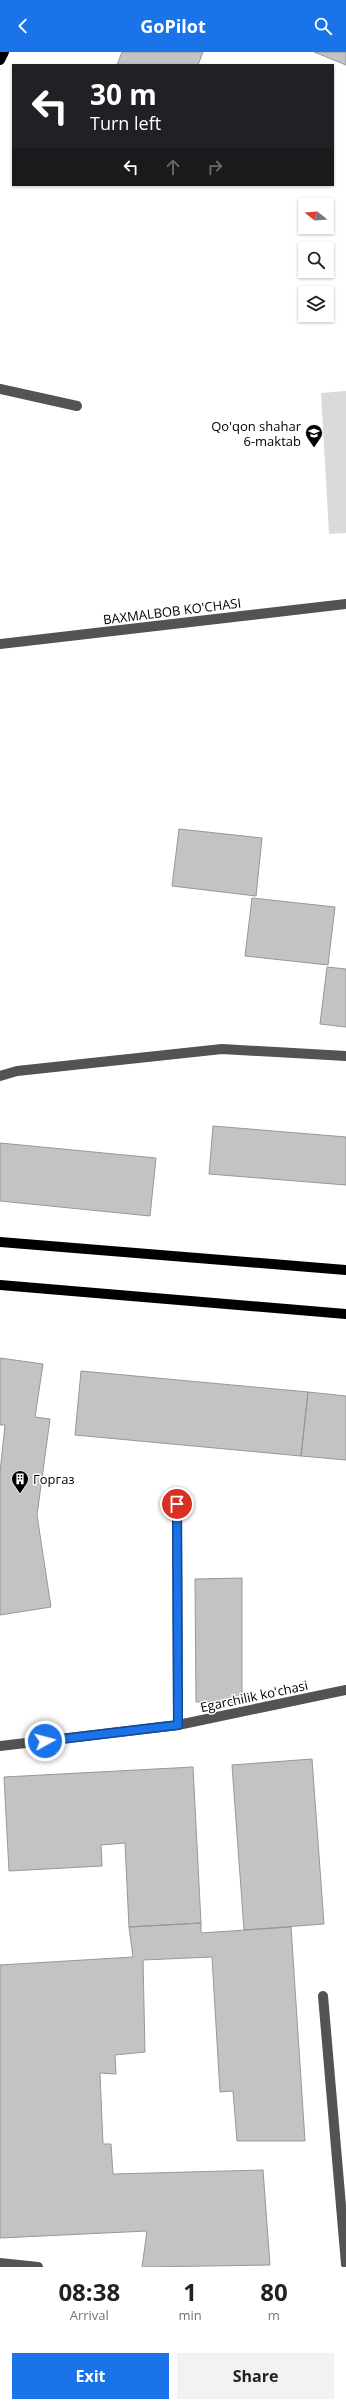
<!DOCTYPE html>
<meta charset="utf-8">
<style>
body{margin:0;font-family:"Open Sans",sans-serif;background:#f2f2f2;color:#222;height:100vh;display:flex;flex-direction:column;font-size:15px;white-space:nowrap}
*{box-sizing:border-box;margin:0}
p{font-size:13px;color:#767676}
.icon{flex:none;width:22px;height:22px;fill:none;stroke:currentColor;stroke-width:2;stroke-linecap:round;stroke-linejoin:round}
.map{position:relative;height:2215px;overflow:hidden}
.drawer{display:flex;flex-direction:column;background:#fff;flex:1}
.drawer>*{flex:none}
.top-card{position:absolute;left:12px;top:12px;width:322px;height:122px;border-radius:0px;box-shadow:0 1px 3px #0004;background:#202124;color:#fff;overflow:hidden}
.needle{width:26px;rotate:287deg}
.fabs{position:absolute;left:298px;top:146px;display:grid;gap:8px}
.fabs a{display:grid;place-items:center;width:36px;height:36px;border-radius:0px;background:#fff;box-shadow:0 1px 3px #0004;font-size:20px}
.pin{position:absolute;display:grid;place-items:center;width:34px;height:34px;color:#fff;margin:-17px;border:2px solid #fff;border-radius:50%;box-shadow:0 1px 4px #0007}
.me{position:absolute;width:44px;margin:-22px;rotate:83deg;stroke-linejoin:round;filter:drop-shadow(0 0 3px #0008)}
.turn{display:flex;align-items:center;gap:14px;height:84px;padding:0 12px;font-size:18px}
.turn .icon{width:52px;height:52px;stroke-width:2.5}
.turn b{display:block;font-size:28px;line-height:34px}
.lanes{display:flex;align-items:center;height:38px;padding:0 12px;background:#0003;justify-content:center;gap:20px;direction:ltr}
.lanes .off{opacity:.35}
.eta{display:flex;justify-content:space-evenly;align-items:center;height:68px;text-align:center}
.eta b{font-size:24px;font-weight:700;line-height:28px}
.primary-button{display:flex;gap:8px;margin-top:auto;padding:8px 12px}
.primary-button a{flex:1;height:46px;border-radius:0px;background:#1a73e8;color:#fff;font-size:16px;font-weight:700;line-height:46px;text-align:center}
.primary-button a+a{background:#f2f2f2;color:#222}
header{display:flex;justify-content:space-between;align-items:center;height:52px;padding:0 12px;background:#1a73e8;color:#fff;font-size:18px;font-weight:700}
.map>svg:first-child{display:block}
.green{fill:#dadada}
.building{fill:#c3c3c3;stroke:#979797}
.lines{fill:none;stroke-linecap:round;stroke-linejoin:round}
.minor{stroke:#535353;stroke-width:10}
.major{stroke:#000;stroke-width:10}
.route-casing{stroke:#114b97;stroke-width:10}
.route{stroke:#1a73e8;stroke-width:7}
.labels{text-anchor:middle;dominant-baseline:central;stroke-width:3;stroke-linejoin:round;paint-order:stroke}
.poi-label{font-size:13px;fill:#000;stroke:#fff;text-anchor:end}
.street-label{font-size:13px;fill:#000;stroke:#fff}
</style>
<header><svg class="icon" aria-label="back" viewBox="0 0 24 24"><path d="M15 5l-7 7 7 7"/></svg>GoPilot<svg class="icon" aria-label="search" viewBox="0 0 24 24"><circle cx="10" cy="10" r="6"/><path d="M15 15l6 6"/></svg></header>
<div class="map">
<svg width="346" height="2215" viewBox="0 0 346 2215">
<rect width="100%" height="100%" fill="#fff"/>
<!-- green -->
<path class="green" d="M346 339V481L329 482 321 341Z"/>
<!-- building -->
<path class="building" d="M122 0H203L198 13H117Z
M314 0H346V13Z
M179 777 262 786 256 844 172 834Z
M252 846 335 855 328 913 245 904Z
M327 915 346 917V975L320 972Z
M213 1074 346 1085V1133L209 1122Z
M0 1091 156 1106 150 1164 0 1149Z
M0 1306 43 1312 35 1365 50 1367 37 1463 51 1555 0 1563V1420L5 1373H0Z
M81 1319 308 1340 301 1404 75 1383Z
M308 1340 346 1344V1408L301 1404Z
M242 1526V1650H196L195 1527Z
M312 1707 324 1872 244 1878 232 1713Z
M193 1715 201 1871 129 1875 125 1791 101 1793 102 1814 9 1819 4 1725Z
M201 1871V1881L291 1875 305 2089H237L233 2039 220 2040 212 1905 143 1908 145 2000 115 2003 116 2022 100 2021 103 2092H111L113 2122 263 2118 270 2213 142 2215 147 2179 0 2186V1913L133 1905 129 1875Z"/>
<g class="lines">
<!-- minor -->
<path class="minor" d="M0 337 77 354
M0 592 346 552
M0 1024 17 1019 222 997 346 1004
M177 1452 178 1673
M0 1694 178 1673 346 1638
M323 1944 346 2212
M0 2211 38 2215"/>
<!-- major -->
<path class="major" d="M0 8 4 0
M0 1190 346 1218
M0 1233 346 1262"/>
</g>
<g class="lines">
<defs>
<path id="route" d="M45 1689 178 1673 177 1452"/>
</defs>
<!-- route casing -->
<use href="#route" class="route-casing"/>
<!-- route -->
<use href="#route" class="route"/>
</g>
<!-- icons -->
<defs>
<symbol id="school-pin" viewBox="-11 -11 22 30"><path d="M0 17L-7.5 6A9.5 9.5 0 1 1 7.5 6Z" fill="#000" stroke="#fff"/><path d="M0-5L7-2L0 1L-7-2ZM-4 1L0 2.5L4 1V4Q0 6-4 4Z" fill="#fff"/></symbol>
<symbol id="building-pin" viewBox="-11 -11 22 30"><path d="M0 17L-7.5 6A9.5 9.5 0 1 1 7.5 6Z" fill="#000" stroke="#fff"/><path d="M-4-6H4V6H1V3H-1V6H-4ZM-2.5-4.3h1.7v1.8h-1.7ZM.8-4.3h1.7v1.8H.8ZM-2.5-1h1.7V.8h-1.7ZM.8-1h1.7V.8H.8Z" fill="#fff"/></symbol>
</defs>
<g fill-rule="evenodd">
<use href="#school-pin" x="304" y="371" width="20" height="27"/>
<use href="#building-pin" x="10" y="1417" width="20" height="27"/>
</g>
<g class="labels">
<!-- poi labels -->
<g class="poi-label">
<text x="301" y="374">Qo'qon shahar<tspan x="301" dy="15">6-maktab</tspan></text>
<text x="33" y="1427" text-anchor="start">Горгаз</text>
</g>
<!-- street labels -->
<g class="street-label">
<text transform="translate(172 559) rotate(-7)">BAXMALBOB KO'CHASI</text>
<text transform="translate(254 1644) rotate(-12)">Egarchilik koʻchasi</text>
</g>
</g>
</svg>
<div class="fabs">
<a><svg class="needle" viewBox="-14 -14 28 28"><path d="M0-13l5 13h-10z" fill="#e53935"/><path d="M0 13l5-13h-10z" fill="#767676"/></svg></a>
<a><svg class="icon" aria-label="search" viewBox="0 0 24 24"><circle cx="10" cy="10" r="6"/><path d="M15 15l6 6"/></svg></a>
<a><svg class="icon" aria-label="layers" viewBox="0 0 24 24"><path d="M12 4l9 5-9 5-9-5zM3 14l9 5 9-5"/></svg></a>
</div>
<div class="pin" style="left:177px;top:1452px;background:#d93025"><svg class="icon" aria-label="arrive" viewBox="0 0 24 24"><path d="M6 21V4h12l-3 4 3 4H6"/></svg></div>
<svg class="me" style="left:45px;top:1689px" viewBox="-20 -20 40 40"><circle r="17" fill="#1a73e8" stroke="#fff" stroke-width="3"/><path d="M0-11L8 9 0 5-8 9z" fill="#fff"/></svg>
<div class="top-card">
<div class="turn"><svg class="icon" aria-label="left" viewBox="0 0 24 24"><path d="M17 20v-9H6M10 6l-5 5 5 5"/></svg><div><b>30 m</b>Turn left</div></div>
<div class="lanes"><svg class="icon" aria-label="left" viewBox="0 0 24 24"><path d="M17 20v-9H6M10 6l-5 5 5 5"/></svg><svg class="icon off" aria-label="ahead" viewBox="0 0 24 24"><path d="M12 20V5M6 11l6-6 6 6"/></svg><svg class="icon off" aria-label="right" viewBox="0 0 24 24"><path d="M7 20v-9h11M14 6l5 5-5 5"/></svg></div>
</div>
</div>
<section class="drawer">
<div class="eta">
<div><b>08:38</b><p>Arrival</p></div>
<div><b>1</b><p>min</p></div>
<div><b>80</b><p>m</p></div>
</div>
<div class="primary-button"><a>Exit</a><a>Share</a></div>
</section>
